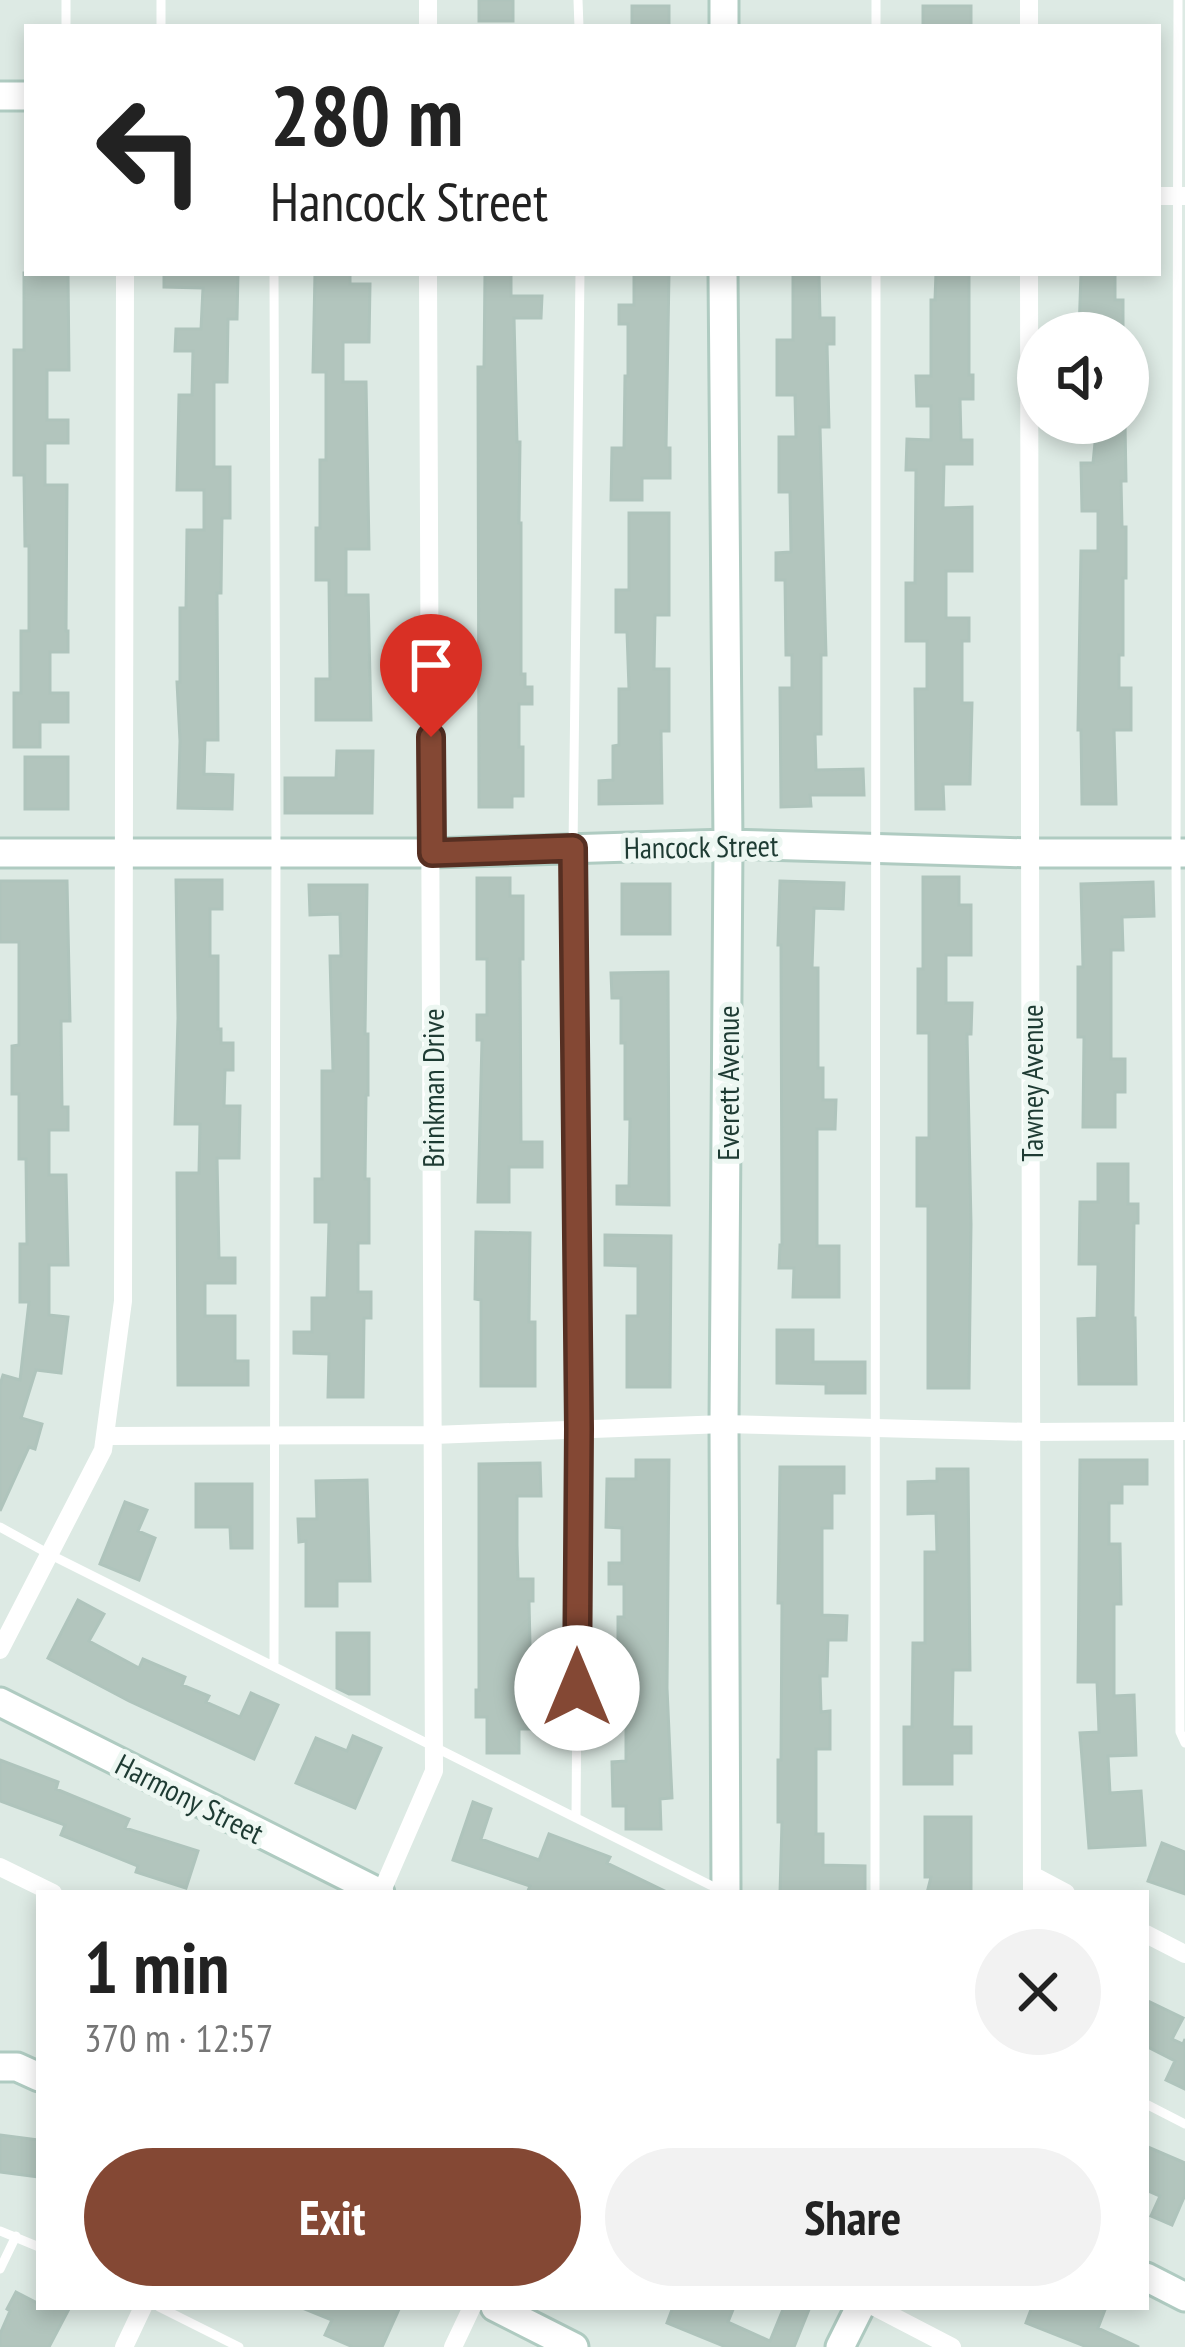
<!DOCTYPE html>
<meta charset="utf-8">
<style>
body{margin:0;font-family:"PT Sans Narrow",sans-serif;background:#f2f2f2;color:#222;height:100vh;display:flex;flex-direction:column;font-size:45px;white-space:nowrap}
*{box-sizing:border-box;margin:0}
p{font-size:39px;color:#767676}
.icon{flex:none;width:66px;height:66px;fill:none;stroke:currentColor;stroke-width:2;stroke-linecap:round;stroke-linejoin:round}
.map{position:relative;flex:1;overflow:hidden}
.details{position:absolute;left:36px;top:1890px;width:1113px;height:420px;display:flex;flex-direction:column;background:#fff;border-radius:0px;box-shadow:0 6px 18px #0003}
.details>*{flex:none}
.banner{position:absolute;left:24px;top:24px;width:1137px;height:252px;border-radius:0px;box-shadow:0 6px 18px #0003;background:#fff;color:#222;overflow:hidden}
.tools{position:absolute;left:1017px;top:312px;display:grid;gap:24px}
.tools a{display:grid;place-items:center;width:132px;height:132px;border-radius:50%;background:#fff;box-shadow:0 6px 18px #0003;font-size:60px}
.pin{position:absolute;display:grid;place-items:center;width:102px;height:102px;color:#fff;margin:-123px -51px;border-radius:50% 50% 50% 0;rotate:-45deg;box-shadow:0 0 12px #0007}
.pin .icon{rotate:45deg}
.me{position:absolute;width:132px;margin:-66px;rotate:0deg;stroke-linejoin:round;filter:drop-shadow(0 0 9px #0008)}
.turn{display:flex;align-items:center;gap:42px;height:252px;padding:0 48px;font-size:54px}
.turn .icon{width:156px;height:156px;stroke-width:2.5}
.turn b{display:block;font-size:84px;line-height:102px}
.round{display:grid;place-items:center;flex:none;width:126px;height:126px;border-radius:63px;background:#f2f2f2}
.head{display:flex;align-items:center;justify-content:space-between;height:204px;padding:0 48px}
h1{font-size:72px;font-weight:700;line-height:90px}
.action{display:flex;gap:24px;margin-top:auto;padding:24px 48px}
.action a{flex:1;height:138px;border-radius:72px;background:#844834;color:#fff;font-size:48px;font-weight:700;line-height:138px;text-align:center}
.action a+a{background:#f2f2f2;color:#222}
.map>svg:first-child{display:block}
.building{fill:#b2c5bd;stroke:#afc4bc;stroke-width:3}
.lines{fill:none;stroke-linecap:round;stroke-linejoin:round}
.secondary-casing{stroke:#afcbc1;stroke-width:33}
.lane{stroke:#fff;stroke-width:9}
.street{stroke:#fff;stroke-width:18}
.secondary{stroke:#fff;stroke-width:27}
.route-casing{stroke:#562f22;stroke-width:30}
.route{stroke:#844834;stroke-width:21}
.labels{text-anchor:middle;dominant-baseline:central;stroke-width:10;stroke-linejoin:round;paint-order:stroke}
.street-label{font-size:30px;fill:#1e3b33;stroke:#edf7f2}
</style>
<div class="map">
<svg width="1185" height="2347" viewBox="0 0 1185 2347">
<rect width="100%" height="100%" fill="#ddeae4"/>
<!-- building -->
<path class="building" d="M479 0H513V21H479Z
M632 6H669V27H632Z
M923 6H971V27H923Z
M24 273H68L69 370H47V420H68V443H45V485H67L66 631H68V652H50V693H68V722H40V747H14V693H21V631H29V546H25L24 475H14V350H24Z
M164 273H238L237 319H228L227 382H214V467H230V518H222L221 593H217L218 740H205L204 774 233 775 232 809 178 808 180 741 177 682H180V608H186L187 530H204V490H177L179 395H192L193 351H175L176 329H201L203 288 164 287Z
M315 273H350V284H370L369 342H343V382H366L369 549H346V595H368L371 720H316V679H330L329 580H316V528H320V460H326V372H313Z
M485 273H511V296H542L541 318H514L517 442H520L519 523H521V674H525V687H532V704H519V747H523V796H512V807H479L478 367H484Z
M634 273H669L666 448H670V478H642V500H611L612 448H624L625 376H628V324H619V305H634Z
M793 273H819L820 318H834V344H827L829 427H820L826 655H821V734H815L816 770 863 769 864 795H810L811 806 781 807 780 688H792V655H786L785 580H776V553L791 552 790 492H779V437H796L795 395H777V340H793Z
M936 273H969V375H973V399H960L961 440H972V464H944L943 508 972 507V571H946V618H969V641H962V703H972L970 784H943L944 809H916L915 689H927V641H906V583H915L916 470H906L907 439 931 440V406H917L916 376H931V300H935Z
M1081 273H1115V300H1123V333H1079Z
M1097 423H1125L1126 481H1121L1122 527H1126V578H1123V655H1119V688H1131V730H1114L1116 804H1082L1081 730H1078L1081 551H1098V511H1082L1081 463H1093Z
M629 513H669V615H655L654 669H669V731H661L662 803 599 804V781L613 780V746L619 745V689H629L627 632H616V590H629Z
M337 751H373L372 813H285V778H336Z
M25 757H68V809H25Z
M923 877H959V905H971V955H946V1003H972L971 1034H967L971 1224 969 1388H928V1206H917V1138H929V1033H918V969H923Z
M477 878H510V896H523V959H520L521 1142H542V1167H509V1202H478L482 1040H477V1015H487V959H477Z
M176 880H222V909H210V956H218V1029H221V1043H233V1070H225L224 1106H240L239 1158H217L219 1258H235V1283H205V1316H235V1361H248V1385H178L177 1173H199L200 1124H175L178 1018Z
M0 881H67L70 1021H61L62 1107H68V1130H49V1175H66L68 1265H49V1315L68 1317 61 1373 36 1370 21 1418 42 1424 35 1449 29 1447 0 1511V1385L3 1375 20 1380 29 1302H20V1244H27L26 1159H19V1094H12V1046L19 1045V942H0Z
M780 881 844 883 843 909 814 908 812 968H818V1068H823V1100H836L835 1129H817V1246H839V1297H793L794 1268H779L780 1245H782L781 945H778Z
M1153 882 1154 916 1122 917 1123 950H1111V1059H1125V1092H1115V1127H1083L1084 1037H1078V967H1083L1081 884Z
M622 884H670V934H622Z
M309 885H367L365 1034H368V1095H366L365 1179H369V1243H358V1292H371V1318H364L363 1397H328L329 1354 294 1353V1332H312V1298H327L329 1222H315V1179H322V1071H333L330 956H341L340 914 310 915Z
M668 972 669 1205 617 1204V1186H629L630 1119H625V1043H621V998H612L611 973Z
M1098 1164H1128V1204H1138V1223H1134L1133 1318H1135L1136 1384H1079L1078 1319 1097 1318 1098 1264H1079L1080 1202H1098Z
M476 1232 530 1233 529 1322H535V1386H481V1300L475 1299Z
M605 1235 671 1236 670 1387H627V1316H638V1266L605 1265Z
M777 1330H813V1362H865V1393H826V1384L777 1383Z
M636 1460H669L667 1688 672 1798 660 1799 661 1829H626V1806H613L612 1762 626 1761V1677H618V1617H624V1584H609V1563H622V1528L606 1527 607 1479H636Z
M1080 1460H1147V1484H1122V1503H1109V1544H1120L1121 1604H1114V1696L1134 1695 1136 1755 1108 1756 1110 1793 1141 1791 1145 1845 1089 1848 1080 1733 1099 1732 1097 1682H1078Z
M540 1463 541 1496H517V1545L518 1579H533V1601H529L531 1690H550V1710H533V1729H519V1753H487V1717H476V1690H479V1464Z
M780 1467H844V1493H832V1528H822V1615L847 1616 846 1640H828L827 1676H820L821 1712 830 1711V1749H816V1834H823V1865L865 1866V1893H780L782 1822H778V1760H781L782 1603H778Z
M937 1469H968L970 1670H953L952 1727H971V1753H952V1784H904V1727H912L913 1643H925V1552H937L936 1513 908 1514V1482L937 1481Z
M367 1480 370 1581H337V1606H306V1541L299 1542 298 1519H317L316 1481Z
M196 1484H252V1548H231L230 1527H196Z
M125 1502 147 1510 138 1531 155 1538 139 1580 100 1564Z
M78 1600 104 1614 89 1641 139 1668 143 1659 185 1677 182 1685 209 1696 206 1702 240 1717 251 1693 278 1705 254 1759 129 1701 48 1658Z
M337 1633H369V1694H349L337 1688Z
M353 1736 381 1748 355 1808 296 1783 316 1738 347 1751Z
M0 1760 58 1782 56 1789 129 1819 125 1828 198 1851 186 1888 136 1872 138 1866 61 1835 65 1825 0 1801Z
M473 1802 491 1809 481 1839 539 1860 549 1834 610 1857 607 1863 669 1893H527L530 1886 453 1860Z
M925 1817H971V1893H927L931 1877H925Z
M1162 1843 1185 1852V1894L1148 1881Z
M1146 2000 1183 2018 1172 2039 1183 2044 1185 2039V2089L1166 2080 1175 2061 1146 2046Z
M0 2135 39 2140V2177L0 2172Z
M1146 2146 1185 2163V2195L1172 2225 1151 2216 1160 2196 1146 2190Z
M16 2292 39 2304V2307H70L49 2347H0V2334L10 2311 7 2309Z
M300 2307H400L382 2347H353L325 2335 332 2320Z
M673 2307H734L728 2322 770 2341 784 2307H810L794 2347H726L667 2323Z
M1032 2307H1106L1098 2328 1139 2347H1087L1026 2323Z"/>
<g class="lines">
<defs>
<path id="secondary" d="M724 27V0
M0 96H27
M723 273 728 844 724 1424 726 1893
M0 853H432L728 844 1030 853H1185
M0 1702 380 1893
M0 2067H17L39 2077
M1146 2277 1185 2297
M495 2307 574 2347
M840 2347 860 2307"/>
</defs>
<!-- secondary casing -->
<use href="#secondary" class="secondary-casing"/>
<!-- lane -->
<path class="lane" d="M66 0V27
M578 0 579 27
M1178 0 1176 853 1180 1732 1185 1743
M161 27V0
M876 27V0
M0 1527 49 1554 718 1889
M274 1666 276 853 274 273
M576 1818 579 1429 573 848 580 273
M875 1893 876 273
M1146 2104 1185 2124
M0 2231 39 2247
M0 2269 16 2236
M159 2307 239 2347"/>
<!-- street -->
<path class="street" d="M1029 0V27
M428 27V0
M1158 196H1185
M1029 273 1032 1893
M105 1436 433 1435 724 1424 1031 1432 1185 1431
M0 1650 103 1450 123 1301 125 273
M0 1867 53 1893
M1032 1875 1066 1893
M381 1893 434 1771 428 273
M1146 1934 1185 1954
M875 2307 952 2347
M124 2347 143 2307
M453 2347 472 2307"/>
<!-- secondary -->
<use href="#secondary" class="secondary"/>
</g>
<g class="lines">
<defs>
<path id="route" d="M431 737 432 853 573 848 579 1429 577 1688"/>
</defs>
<!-- route casing -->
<use href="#route" class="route-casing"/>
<!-- route -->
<use href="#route" class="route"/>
</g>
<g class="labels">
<!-- street labels -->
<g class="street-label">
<text transform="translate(701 846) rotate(-1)">Hancock Street</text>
<text transform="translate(727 1083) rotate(-90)">Everett Avenue</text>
<text transform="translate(1031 1083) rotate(-90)">Tawney Avenue</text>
<text transform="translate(432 1088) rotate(-90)">Brinkman Drive</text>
<text transform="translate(190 1798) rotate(27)">Harmony Street</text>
</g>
</g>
</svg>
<div class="tools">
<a><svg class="icon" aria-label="sound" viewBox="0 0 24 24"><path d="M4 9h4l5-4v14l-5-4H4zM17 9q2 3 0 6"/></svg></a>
</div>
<div class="pin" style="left:431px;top:737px;background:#d93025"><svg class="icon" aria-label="arrive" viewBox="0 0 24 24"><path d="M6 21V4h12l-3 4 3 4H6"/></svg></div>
<svg class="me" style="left:577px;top:1688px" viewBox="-20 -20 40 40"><circle r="19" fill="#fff"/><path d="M0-13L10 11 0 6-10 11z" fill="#844834"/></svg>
<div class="banner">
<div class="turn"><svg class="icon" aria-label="left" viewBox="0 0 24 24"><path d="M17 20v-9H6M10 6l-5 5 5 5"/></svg><div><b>280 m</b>Hancock Street</div></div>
</div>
<section class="details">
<div class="head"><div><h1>1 min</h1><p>370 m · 12:57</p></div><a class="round"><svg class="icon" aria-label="close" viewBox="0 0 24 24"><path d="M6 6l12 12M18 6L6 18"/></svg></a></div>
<div class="action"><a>Exit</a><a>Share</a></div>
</section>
</div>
